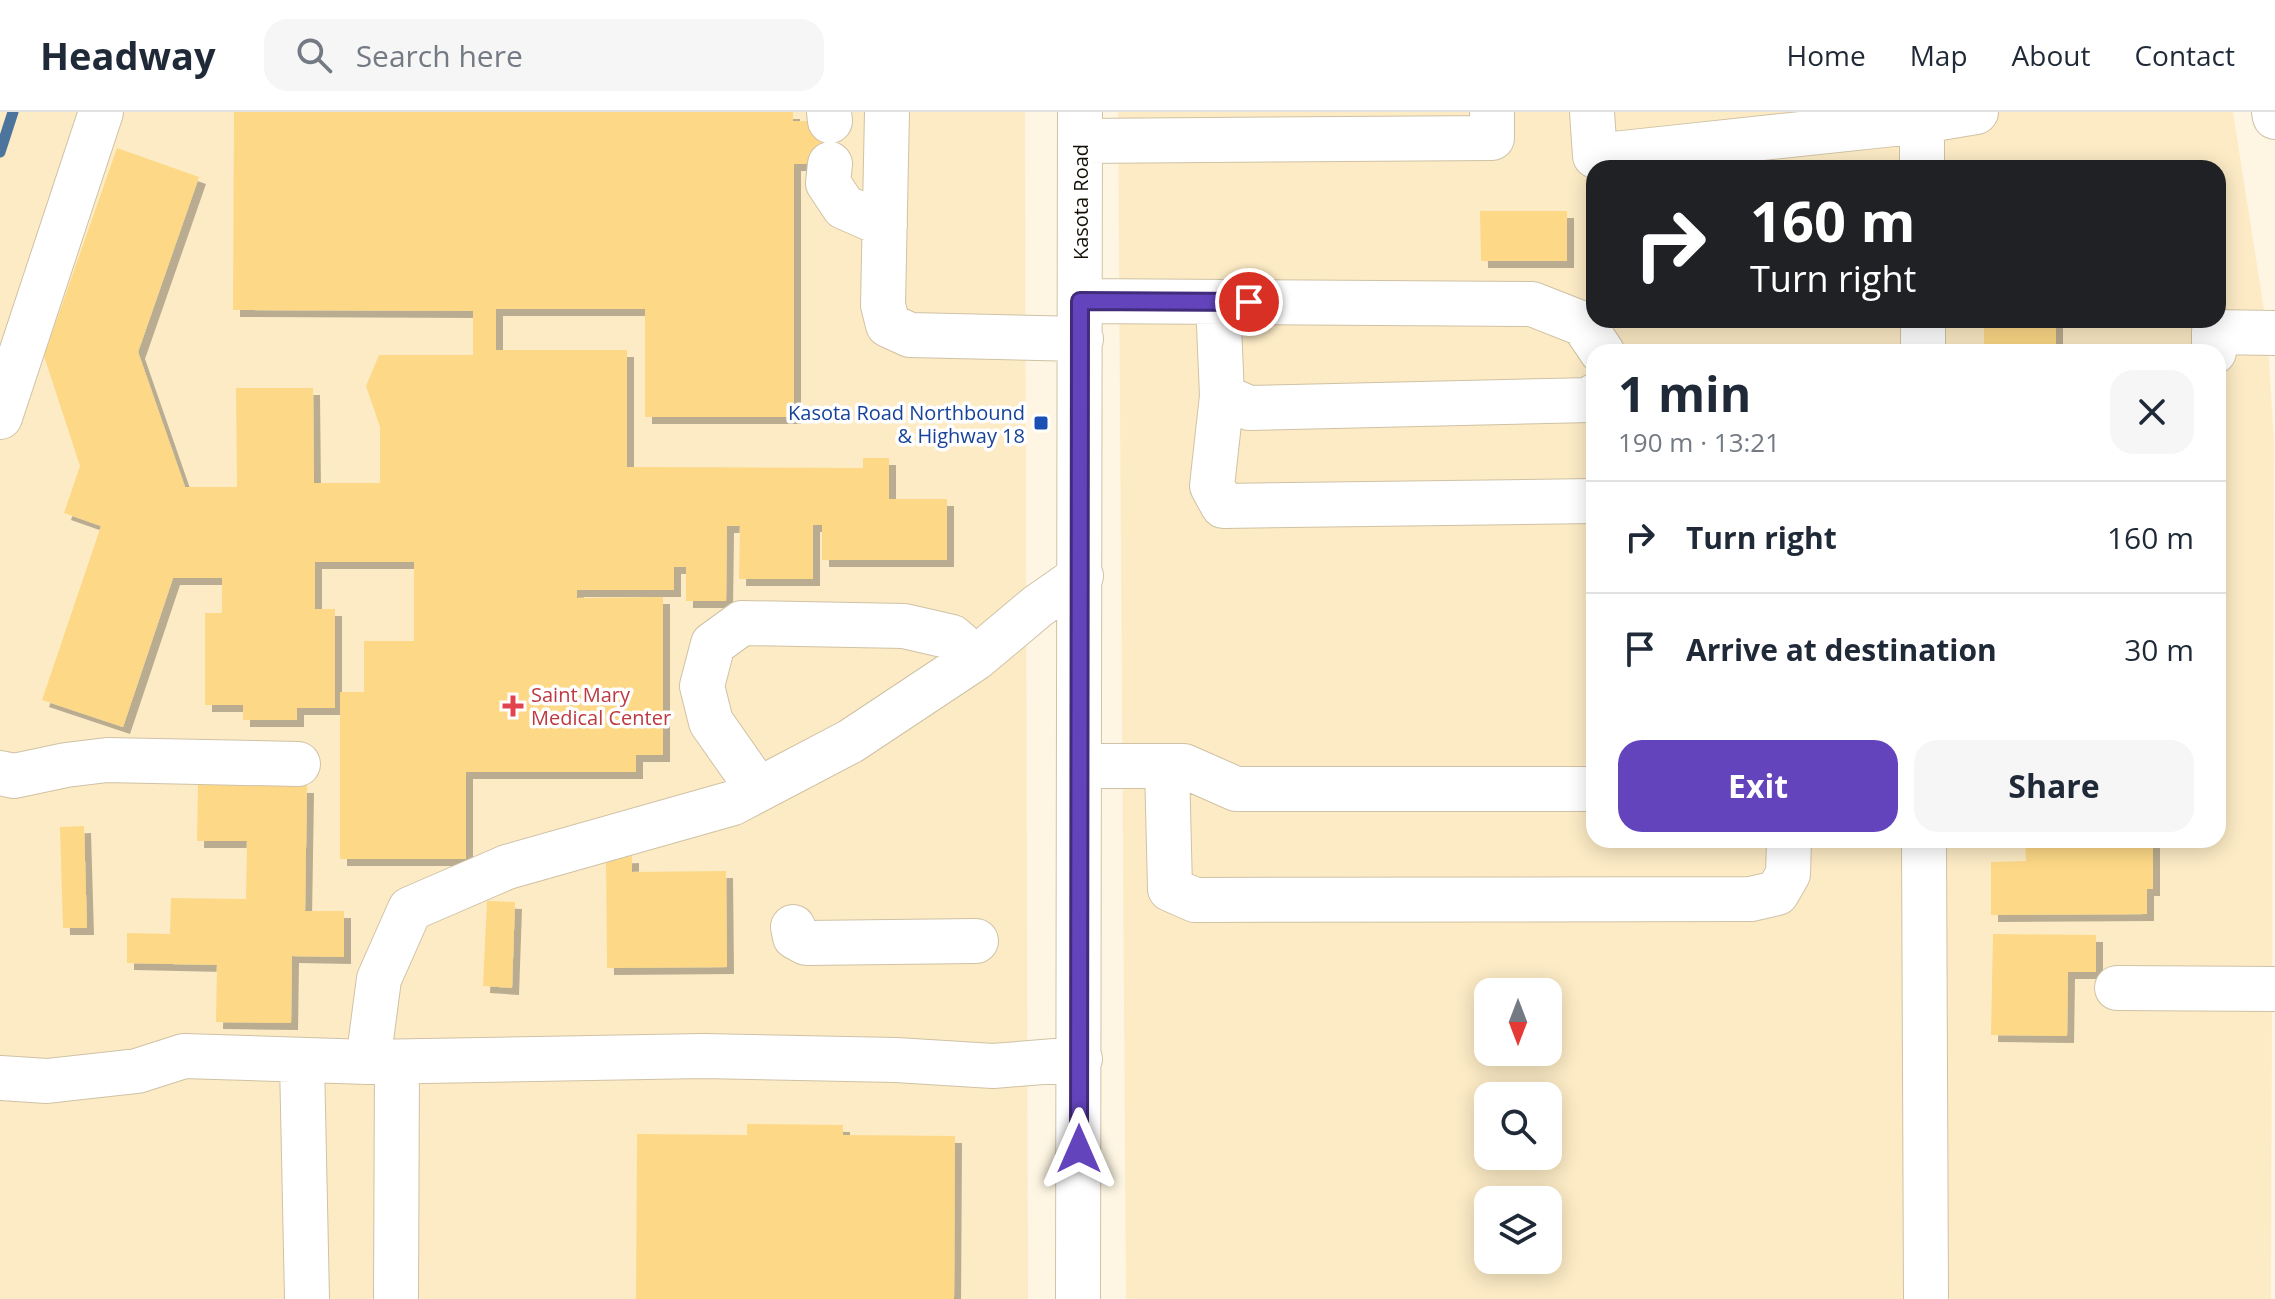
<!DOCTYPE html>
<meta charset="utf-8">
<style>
body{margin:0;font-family:"Open Sans",sans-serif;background:#f6f6f7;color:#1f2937;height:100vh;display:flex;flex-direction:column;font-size:30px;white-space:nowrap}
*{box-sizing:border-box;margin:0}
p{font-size:26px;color:#747a83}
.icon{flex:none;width:44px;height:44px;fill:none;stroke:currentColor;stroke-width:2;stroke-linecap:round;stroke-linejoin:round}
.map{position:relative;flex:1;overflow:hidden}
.drawer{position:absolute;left:1586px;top:232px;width:640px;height:504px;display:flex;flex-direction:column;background:#fff;border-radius:24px;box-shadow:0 4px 20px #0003}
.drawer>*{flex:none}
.guide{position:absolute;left:1586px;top:48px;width:640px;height:168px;border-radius:24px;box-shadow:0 4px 20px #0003;background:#202124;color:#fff;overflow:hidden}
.needle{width:52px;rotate:180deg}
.controls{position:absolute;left:1474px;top:866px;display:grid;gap:16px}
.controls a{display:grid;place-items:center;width:88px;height:88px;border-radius:16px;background:#fff;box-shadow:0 4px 20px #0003;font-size:40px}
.pin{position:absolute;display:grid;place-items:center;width:68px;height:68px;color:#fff;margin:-34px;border:4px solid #fff;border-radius:50%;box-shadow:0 2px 8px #0007}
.me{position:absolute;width:88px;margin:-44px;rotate:0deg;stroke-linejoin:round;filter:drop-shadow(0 0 6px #0008)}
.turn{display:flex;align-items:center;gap:28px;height:168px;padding:0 32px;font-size:36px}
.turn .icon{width:104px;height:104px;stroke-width:2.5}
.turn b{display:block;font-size:56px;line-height:68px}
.round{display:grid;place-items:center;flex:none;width:84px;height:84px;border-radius:24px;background:#f6f6f7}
.head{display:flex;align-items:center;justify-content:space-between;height:136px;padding:0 32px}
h1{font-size:48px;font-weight:700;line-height:60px}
.button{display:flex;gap:16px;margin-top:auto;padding:16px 32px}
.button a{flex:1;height:92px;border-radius:24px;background:#6444bd;color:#fff;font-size:32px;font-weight:700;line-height:92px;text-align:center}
.button a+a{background:#f6f6f7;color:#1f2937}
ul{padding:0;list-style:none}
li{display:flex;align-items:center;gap:24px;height:112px;padding:0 32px;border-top:2px solid #e0e1e3}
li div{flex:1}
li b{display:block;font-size:30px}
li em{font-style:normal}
header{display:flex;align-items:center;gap:48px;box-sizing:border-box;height:112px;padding:0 40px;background:#fff;border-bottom:2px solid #e0e1e3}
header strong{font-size:38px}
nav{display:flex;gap:44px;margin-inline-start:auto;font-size:28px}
.search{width:560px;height:72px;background:#f6f6f7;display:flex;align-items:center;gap:20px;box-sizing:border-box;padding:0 28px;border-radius:24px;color:#747a83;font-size:30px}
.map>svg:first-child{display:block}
.built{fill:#fcebc5;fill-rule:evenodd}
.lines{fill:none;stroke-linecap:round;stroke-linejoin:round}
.stream{stroke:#4d749c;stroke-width:11}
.building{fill:#fdd987;filter:url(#shadow)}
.minor-casing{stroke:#cfc2a5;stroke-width:46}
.minor{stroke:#fff;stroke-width:44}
.route-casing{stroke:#412c7b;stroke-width:20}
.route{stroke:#6444bd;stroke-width:14}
.transit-dot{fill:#1a4fb4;stroke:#fff;stroke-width:3}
.health-dot{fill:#e0444e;stroke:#fff;stroke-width:3}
.labels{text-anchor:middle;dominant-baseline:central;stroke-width:7;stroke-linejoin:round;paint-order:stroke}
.street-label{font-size:20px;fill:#140f05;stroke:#fff}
.transit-label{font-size:20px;fill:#164399;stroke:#fff;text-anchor:end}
.health-label{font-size:20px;fill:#be3a42;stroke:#fff;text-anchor:start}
</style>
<header>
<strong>Headway</strong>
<div class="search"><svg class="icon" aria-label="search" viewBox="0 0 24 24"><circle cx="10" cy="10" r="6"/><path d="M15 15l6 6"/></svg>Search here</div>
<nav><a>Home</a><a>Map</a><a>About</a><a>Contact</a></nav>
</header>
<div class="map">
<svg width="2275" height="1187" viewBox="0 0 2275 1187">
<defs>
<filter id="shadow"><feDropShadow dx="7" dy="7" stdDeviation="0" flood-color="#0004"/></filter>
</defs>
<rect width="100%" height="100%" fill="#fef6e3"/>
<!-- built -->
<path class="built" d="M0 0H1025L1028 1187H0Z
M1118 0H2233L2267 217 2274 331 2271 1187H1126ZM1594 56H2218V208H1594ZM1594 240H2218V728H1594ZM1488 880H1548V940H1488ZM1488 984H1548V1044H1488ZM1488 1088H1548V1148H1488Z"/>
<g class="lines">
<!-- stream -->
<path class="stream" d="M0 40 13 0"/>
</g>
<!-- building -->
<path class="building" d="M234 0H793V9H830V52H794V305H645V197H496V238H627V355L863 356V346H889V387H947V448H822V413H813V467H739L740 414H727L726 489H686V455H674V478H577V486L663 485V643H636V660H466V747H340V580H364V529H414V450H315V497H335V596H297V608H243V593H205V501H222V466H173L123 615 42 588 101 414 64 401 80 354 44 244 117 36 199 65 138 240 185 375H237L236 276H313L314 371H380V315L366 274 379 243H473V199L233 198Z
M1480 99H1567V149H1481Z
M1984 208H2056V240H1984Z
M198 673 307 674 305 799H344V845L292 844 291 911 216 910 217 853 127 851V821L170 822 171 786 246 787 247 729H197Z
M84 714 87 816H63L60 715Z
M2025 728H2153V777H2147V802L1991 803V750L2026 749Z
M632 744V760L726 759 727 855 607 856 606 745Z
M487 789 515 790 512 876 483 874Z
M1993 822 2096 823V860H2068L2067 924 1991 923Z
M747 1012 843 1013V1023L955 1024 954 1187H636L637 1022 747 1023Z"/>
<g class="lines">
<defs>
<path id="minor" d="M829 0 830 9
M887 0 883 193 888 213 910 223 1081 227
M1592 0 1595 44 1922 9
M2274 0 2275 5
M1080 29 1492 26V0
M830 52 828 71 844 95 885 113
M1922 56V9L1976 0
M1080 189 1532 192 1583 212 1602 240
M1218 190 1222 284 1249 296 1592 288 1594 284
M1923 208V240
M2214 240V220L2275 221
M1222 284 1212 374 1223 394 1594 389
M0 305 101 0
M1080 654H1184L1236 677H1594
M1167 654 1170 777 1195 788 1751 787 1777 781 1788 762 1789 728
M0 661 14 664 66 653 107 648 298 652
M758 677 711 610 702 574 713 532 742 511 904 514 952 525 976 546
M1924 728 1926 1187
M793 815 795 825 806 831 976 829
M2117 876 2275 877
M302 949 307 1187
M368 950 379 867 410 797 507 755 733 691 851 629 976 546 1038 494 1081 464
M0 966 47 969 137 959 184 944 368 950 702 944 896 948 993 954 1080 947
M396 1187 397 950
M1078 1187 1080 0"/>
</defs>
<!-- minor casing -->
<use href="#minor" class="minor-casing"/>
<!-- minor -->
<use href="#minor" class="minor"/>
</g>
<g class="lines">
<defs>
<path id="route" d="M1079 1037 1080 189 1249 190"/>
</defs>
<!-- route casing -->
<use href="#route" class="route-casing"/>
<!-- route -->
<use href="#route" class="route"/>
</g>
<!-- markers -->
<rect class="transit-dot" x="1033" y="303" width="16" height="16" rx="4"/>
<path class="health-dot" d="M509 582h8v8h8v8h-8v8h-8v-8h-8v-8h8z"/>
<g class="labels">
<!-- street labels -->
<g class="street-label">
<text transform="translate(1080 90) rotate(-90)">Kasota Road</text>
</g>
<!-- transit labels -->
<g class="transit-label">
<text x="1025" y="300">Kasota Road Northbound<tspan x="1025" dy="23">&amp; Highway 18</tspan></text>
</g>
<!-- health labels -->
<g class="health-label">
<text x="531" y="582">Saint Mary<tspan x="531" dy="23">Medical Center</tspan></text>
</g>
</g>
</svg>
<div class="controls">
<a><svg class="needle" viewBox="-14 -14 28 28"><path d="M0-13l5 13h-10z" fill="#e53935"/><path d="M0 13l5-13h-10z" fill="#747a83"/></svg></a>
<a><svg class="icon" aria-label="search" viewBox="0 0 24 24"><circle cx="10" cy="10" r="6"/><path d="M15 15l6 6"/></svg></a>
<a><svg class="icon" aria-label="layers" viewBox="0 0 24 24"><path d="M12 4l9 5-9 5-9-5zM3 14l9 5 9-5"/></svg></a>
</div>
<div class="pin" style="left:1249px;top:190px;background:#d93025"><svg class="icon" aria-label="arrive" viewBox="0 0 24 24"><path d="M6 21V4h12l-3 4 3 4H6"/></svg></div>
<svg class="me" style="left:1079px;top:1037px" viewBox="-20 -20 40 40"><path d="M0-17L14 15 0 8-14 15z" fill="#6444bd" stroke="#fff" stroke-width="4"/></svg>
<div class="guide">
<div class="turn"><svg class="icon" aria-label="right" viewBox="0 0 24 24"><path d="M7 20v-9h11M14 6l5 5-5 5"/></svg><div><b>160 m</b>Turn right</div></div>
</div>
<section class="drawer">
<div class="head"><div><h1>1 min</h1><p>190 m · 13:21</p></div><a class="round"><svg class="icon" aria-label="close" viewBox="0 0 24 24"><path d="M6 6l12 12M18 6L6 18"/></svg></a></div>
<ul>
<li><svg class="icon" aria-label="right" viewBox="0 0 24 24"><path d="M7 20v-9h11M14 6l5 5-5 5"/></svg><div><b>Turn right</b></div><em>160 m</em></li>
<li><svg class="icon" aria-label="arrive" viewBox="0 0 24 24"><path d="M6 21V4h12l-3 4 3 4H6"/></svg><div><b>Arrive at destination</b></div><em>30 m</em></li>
</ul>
<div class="button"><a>Exit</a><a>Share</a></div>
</section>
</div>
